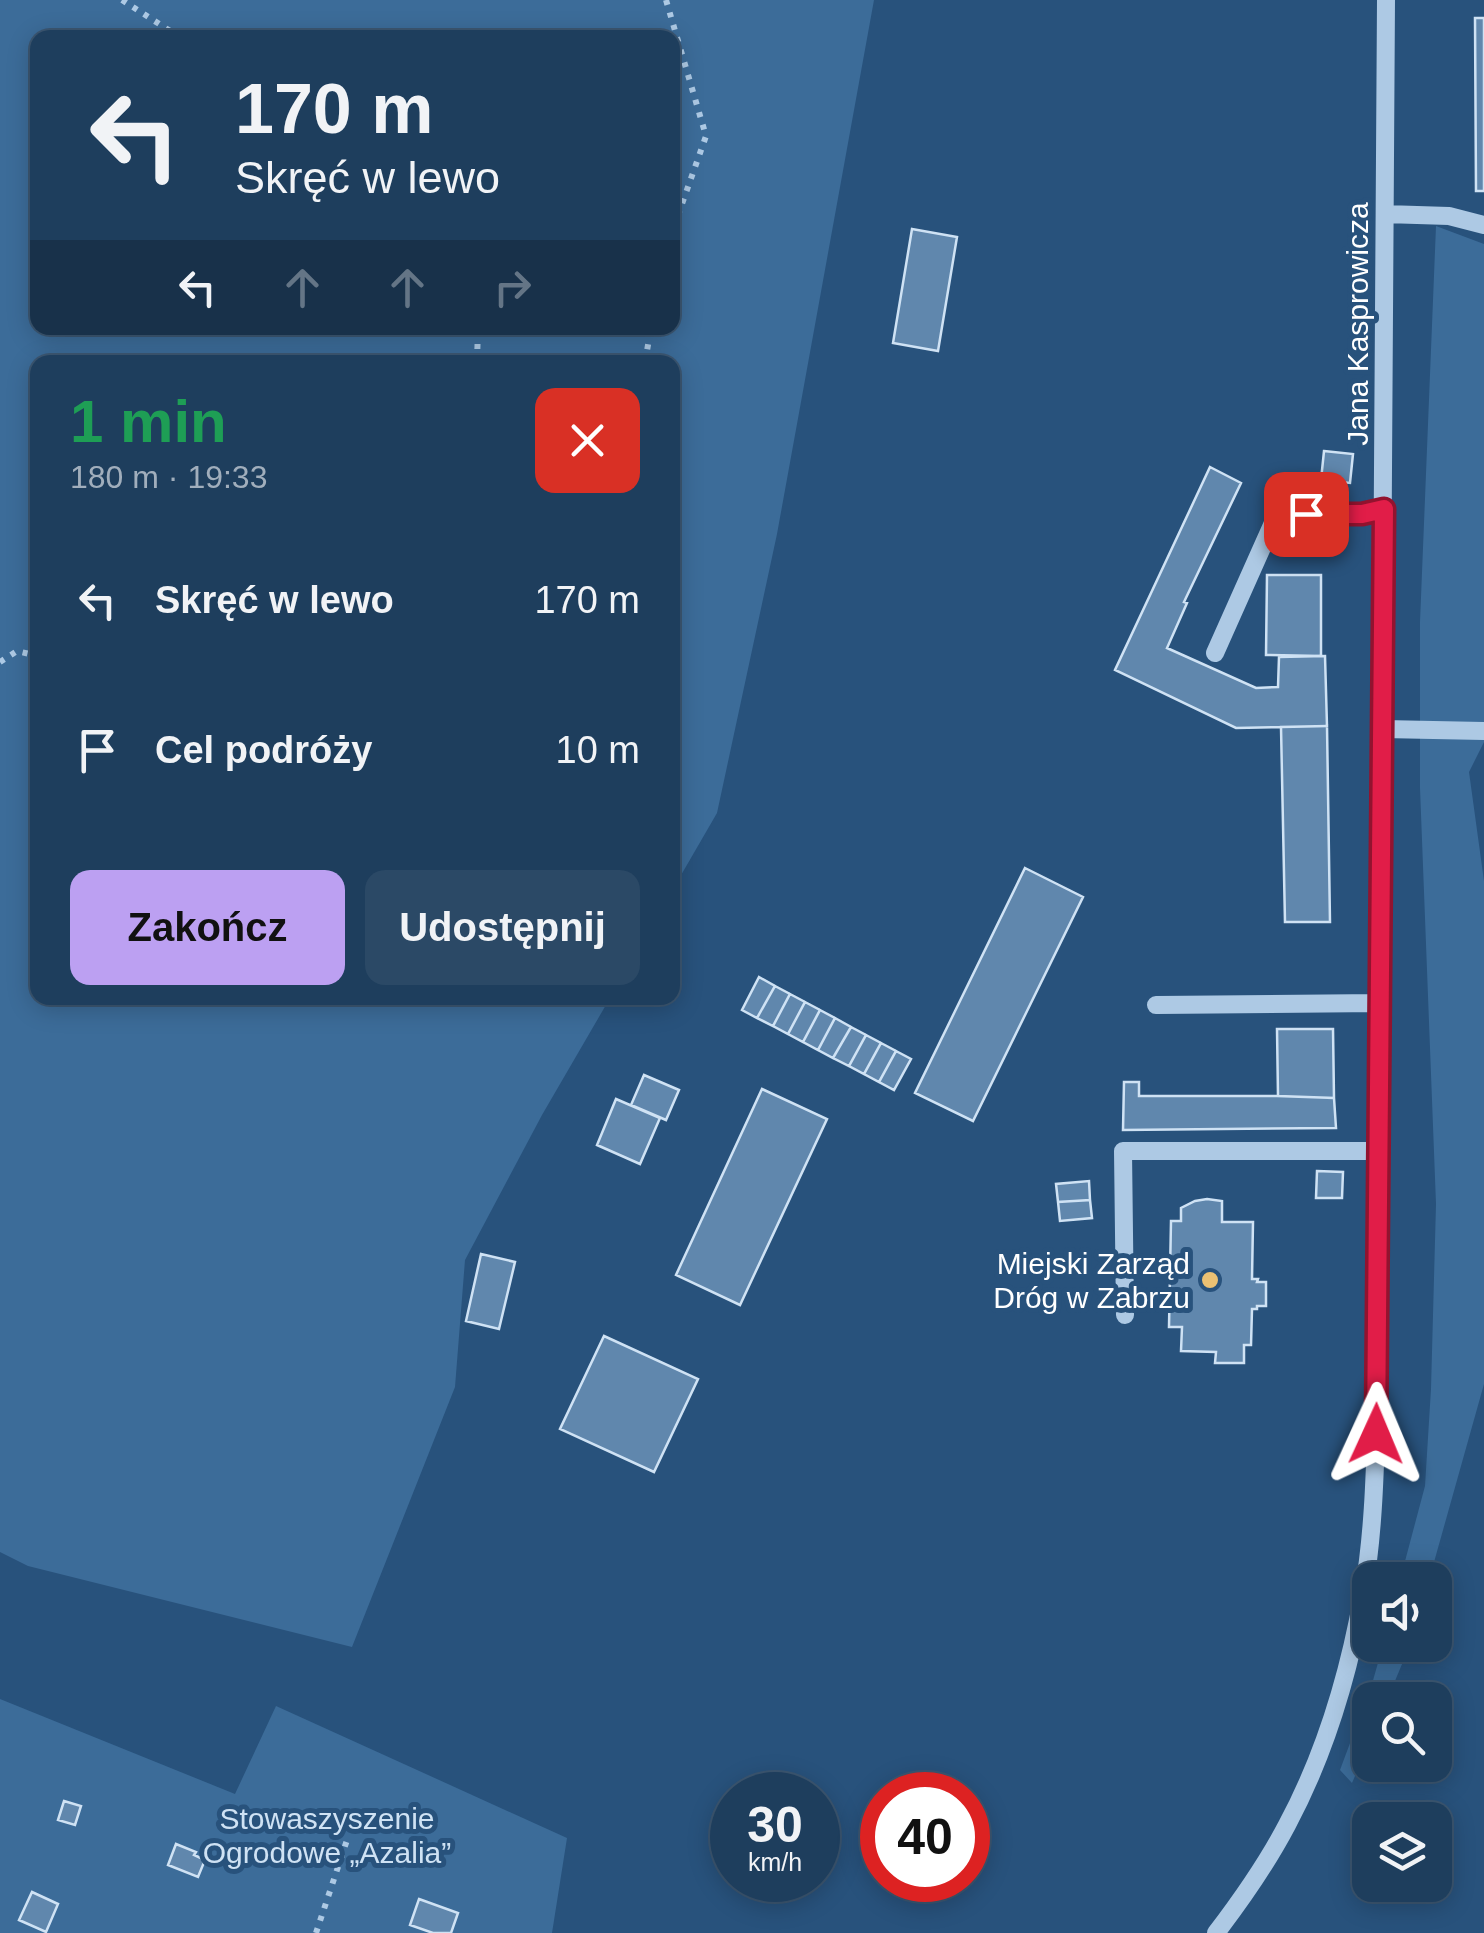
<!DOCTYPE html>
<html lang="pl">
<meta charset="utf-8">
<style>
body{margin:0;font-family:Arial,sans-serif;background:#2b4966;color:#f1f3f6;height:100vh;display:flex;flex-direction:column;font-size:38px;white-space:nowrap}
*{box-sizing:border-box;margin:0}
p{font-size:32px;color:#a1aebc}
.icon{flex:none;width:55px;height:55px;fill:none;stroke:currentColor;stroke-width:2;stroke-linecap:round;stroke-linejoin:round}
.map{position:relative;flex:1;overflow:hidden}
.panel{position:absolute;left:30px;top:355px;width:650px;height:650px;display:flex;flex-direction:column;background:#1e3e5d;border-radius:20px;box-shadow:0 5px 25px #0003,0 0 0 2px #3c5772}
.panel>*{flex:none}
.top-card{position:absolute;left:30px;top:30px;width:650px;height:305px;border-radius:20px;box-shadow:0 5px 25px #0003,0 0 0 2px #3c5772;background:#1e3e5d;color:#f1f3f6;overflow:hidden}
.fabs{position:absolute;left:1352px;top:1562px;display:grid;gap:20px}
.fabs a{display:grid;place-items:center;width:100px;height:100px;border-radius:20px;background:#1e3e5d;box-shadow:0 5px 25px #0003,0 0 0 2px #3c5772;font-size:50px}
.speed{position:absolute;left:710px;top:1772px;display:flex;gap:20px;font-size:50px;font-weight:700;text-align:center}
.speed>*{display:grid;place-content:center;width:130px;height:130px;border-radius:50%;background:#1e3e5d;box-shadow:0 5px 25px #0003,0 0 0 2px #3c5772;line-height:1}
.speed small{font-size:25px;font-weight:400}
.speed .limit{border:15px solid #d22;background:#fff;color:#111}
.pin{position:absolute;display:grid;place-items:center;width:85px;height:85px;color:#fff;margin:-42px;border-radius:20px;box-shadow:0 5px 15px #0006}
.me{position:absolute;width:110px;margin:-55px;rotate:1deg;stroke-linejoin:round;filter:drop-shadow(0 0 8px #0008)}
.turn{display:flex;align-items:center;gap:35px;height:210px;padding:0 40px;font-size:45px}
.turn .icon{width:130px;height:130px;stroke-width:2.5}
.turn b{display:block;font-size:70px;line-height:85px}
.lanes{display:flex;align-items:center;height:95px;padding:0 40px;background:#0003;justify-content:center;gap:50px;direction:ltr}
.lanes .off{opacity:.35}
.round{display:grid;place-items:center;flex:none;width:105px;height:105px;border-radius:20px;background:#2b4966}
.headline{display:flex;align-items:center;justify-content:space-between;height:170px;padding:0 40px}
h1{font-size:60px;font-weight:800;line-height:75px;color:#1e9e55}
.button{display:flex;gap:20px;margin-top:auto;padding:20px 40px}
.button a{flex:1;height:115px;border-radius:20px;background:#bca0f2;color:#111;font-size:40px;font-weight:800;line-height:115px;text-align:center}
.button a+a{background:#2b4966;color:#f1f3f6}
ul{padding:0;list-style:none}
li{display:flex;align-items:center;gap:30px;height:150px;padding:0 40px}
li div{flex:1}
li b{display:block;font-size:38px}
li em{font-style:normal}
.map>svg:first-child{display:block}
.green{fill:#3c6c99;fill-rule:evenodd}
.building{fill:#6087ad;stroke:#cfe2f4;stroke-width:2.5}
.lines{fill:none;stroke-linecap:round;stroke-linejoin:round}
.path{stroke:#adc9e4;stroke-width:6;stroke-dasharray:5 8;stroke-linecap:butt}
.minor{stroke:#adc9e4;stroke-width:18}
.route-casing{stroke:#92132f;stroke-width:25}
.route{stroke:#e11d48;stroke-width:18}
.poi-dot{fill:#ebc173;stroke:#28527c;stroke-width:4}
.labels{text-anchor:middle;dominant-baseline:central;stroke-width:10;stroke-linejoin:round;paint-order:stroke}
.street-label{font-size:30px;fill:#fff;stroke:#28527c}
.poi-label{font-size:30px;fill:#fff;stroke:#28527c;text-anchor:end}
.park-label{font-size:30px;fill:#cfe2f4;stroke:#28527c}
</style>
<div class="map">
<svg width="1484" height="1933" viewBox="0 0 1484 1933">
<rect width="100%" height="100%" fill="#28527c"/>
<!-- green -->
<path class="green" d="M0 0H874L777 534 717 813 673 889 672 362H38V998H610L542 1115 465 1260 455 1387 352 1647 28 1566 0 1552ZM38 38H672V328H38Z
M1436 226 1484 244V742L1469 772 1484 881V1384L1429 1580H1400L1425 1486 1431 1389 1436 1204 1420 788V622Z
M1383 1645H1410L1387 1700H1370V1741L1352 1783 1340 1770 1372 1684Z
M0 1699 235 1794 276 1706 567 1838 552 1933H0Z"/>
<!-- building -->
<path class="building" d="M1475 18H1484V191H1476Z
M912 229 957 237 938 351 893 343Z
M1324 451 1353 454 1350 483 1321 480Z
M1210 467 1241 483 1184 602 1187 603 1167 648 1256 688 1278 687 1279 657 1325 656 1327 726 1236 728 1115 670Z
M1267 575H1321V656L1266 655Z
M1327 726 1330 922H1285L1281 727Z
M1025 868 1083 897 973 1121 915 1093Z
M759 977 775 986 757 1018 742 1010Z
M775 986 790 994 773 1026 757 1018Z
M790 994 805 1002 788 1034 773 1026Z
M805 1002 820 1010 803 1042 788 1034Z
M820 1010 835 1018 818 1050 803 1042Z
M835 1018 851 1027 833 1058 818 1050Z
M851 1027 866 1035 849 1066 833 1058Z
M1277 1029H1333L1334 1098 1278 1096Z
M866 1035 881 1043 864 1074 849 1066Z
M881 1043 896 1051 879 1082 864 1074Z
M896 1051 911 1059 894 1090 879 1082Z
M644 1075 679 1090 666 1120 631 1105Z
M1124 1082H1139V1096H1278L1334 1098 1336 1128 1123 1130Z
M762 1089 827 1119 740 1305 676 1275Z
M616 1099 660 1118 640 1164 597 1145Z
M1317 1171 1343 1172 1342 1198H1316Z
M1089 1181 1090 1200 1058 1202 1056 1184Z
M1207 1199 1222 1201V1222H1253L1252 1279H1258L1257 1282H1266V1306H1257V1309H1252L1251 1345H1244V1363H1215L1216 1352 1181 1351 1182 1327H1169L1171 1221H1181V1208L1195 1201Z
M1090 1200 1092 1218 1060 1221 1058 1202Z
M481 1254 515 1262 499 1329 466 1321Z
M604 1336 698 1379 654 1472 560 1429Z
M64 1801 81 1806 75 1825 58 1820Z
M176 1844 196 1852 194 1855 205 1860 198 1877 168 1865Z
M32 1892 58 1904 46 1932 19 1920Z
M419 1899 458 1913 451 1933H433L410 1925Z"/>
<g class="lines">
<!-- path -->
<path class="path" d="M122 0 181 38
M666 0 706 136 672 232
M477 362 478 328
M645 362 651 328
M0 662 17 651 38 656
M316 1933 347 1840"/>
<!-- minor -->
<path class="minor" d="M1385 214 1449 216 1484 225
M1215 653 1277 514H1362L1384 509
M1383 729 1484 731
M1156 1005 1380 1003
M1125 1315 1123 1151H1379
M1216 1933C1242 1899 1267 1863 1287 1825 1325 1754 1349 1673 1363 1594 1374 1532 1375 1467 1377 1404L1386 0"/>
</g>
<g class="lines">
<defs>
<path id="route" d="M1306 514H1362L1384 509 1376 1434"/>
</defs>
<!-- route casing -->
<use href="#route" class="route-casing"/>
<!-- route -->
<use href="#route" class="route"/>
</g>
<!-- markers -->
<circle class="poi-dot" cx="1210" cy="1280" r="10"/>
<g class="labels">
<!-- street labels -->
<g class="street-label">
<text transform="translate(1357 324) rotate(-90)">Jana Kasprowicza</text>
</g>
<!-- poi labels -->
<g class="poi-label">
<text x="1190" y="1263">Miejski Zarząd<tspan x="1190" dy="34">Dróg w Zabrzu</tspan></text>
</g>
<!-- park labels -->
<g class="park-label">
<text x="327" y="1818">Stowaszyszenie<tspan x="327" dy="34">Ogrodowe „Azalia”</tspan></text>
</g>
</g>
</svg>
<div class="fabs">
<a><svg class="icon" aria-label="sound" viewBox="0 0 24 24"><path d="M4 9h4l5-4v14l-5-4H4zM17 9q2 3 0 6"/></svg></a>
<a><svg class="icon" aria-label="search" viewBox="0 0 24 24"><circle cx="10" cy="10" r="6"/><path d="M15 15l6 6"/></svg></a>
<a><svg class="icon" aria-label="layers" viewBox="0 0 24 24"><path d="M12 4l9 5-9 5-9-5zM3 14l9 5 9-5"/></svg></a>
</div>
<div class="speed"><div>30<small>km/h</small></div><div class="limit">40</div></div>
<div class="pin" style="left:1306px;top:514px;background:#d93025"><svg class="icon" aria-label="arrive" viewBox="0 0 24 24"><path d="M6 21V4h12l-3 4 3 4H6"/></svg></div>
<svg class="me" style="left:1376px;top:1434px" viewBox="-20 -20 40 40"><path d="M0-17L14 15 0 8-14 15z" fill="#e11d48" stroke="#fff" stroke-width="4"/></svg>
<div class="top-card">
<div class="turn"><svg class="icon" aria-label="left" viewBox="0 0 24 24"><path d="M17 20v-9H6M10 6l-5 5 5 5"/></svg><div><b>170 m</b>Skręć w lewo</div></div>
<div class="lanes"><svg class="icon" aria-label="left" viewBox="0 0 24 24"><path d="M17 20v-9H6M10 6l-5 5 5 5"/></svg><svg class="icon off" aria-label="ahead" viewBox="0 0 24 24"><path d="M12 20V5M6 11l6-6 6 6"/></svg><svg class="icon off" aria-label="ahead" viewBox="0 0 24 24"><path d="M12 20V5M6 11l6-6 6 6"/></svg><svg class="icon off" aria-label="right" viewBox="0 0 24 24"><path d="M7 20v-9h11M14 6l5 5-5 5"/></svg></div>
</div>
<section class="panel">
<div class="headline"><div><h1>1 min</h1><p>180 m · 19:33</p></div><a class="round" style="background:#d93025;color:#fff"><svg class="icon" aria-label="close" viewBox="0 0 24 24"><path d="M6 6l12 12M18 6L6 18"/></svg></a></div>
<ul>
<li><svg class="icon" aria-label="left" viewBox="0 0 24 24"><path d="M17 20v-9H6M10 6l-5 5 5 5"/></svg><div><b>Skręć w lewo</b></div><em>170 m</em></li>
<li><svg class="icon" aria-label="arrive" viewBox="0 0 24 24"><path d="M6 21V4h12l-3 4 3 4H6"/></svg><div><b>Cel podróży</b></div><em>10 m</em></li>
</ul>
<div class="button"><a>Zakończ</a><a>Udostępnij</a></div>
</section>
</div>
